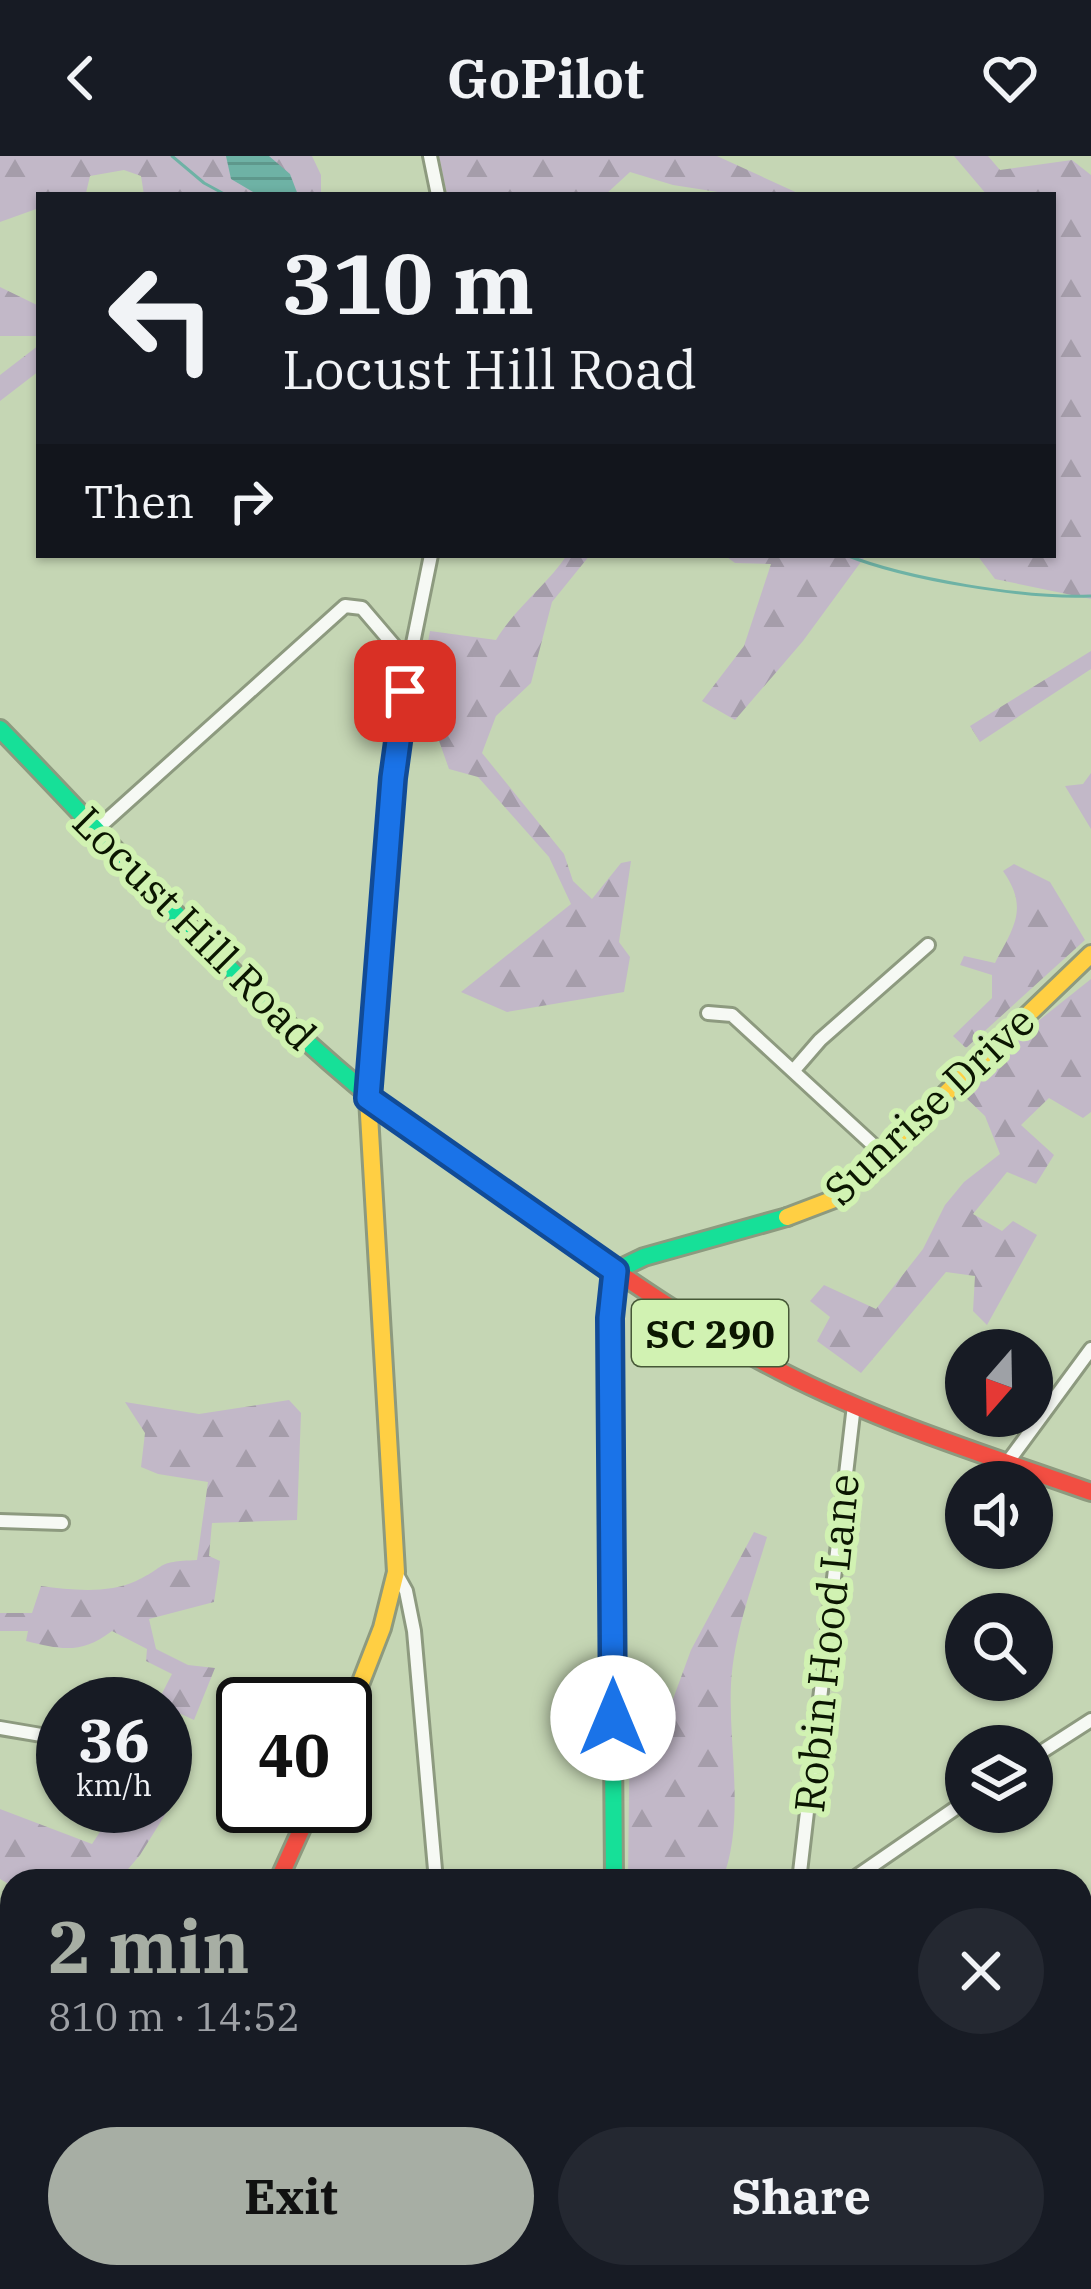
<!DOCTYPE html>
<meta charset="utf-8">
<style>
body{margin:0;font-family:"IBM Plex Serif",serif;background:#242831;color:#f1f3f6;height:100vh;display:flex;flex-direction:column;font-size:45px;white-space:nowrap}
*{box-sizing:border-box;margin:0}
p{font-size:39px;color:#9ea1a6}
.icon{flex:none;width:66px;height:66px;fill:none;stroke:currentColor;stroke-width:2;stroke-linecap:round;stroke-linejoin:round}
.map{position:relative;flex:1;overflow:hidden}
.side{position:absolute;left:0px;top:1713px;width:1092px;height:420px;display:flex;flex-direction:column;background:#171b24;border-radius:36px 36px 0 0;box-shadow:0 3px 9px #0004}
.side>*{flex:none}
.top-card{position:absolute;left:36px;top:36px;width:1020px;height:366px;border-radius:0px;box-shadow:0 3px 9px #0004;background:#171b24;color:#f1f3f6;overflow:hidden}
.needle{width:78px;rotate:200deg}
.controls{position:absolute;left:945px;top:1173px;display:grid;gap:24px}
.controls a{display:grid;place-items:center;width:108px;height:108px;border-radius:50%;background:#171b24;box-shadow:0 3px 9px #0004;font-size:60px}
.speed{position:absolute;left:36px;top:1521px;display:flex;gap:24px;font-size:60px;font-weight:700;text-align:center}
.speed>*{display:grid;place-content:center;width:156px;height:156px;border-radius:50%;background:#171b24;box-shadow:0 3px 9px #0004;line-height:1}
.speed small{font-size:30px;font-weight:400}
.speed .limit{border:6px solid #111;border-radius:18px;background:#fff;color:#111}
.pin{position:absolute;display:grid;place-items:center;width:102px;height:102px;color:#fff;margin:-51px;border-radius:24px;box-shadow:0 6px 18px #0006}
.me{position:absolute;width:132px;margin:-66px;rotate:0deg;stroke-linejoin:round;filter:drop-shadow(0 0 9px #0008)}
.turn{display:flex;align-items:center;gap:42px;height:252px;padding:0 48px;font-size:54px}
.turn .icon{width:156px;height:156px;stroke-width:2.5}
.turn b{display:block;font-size:84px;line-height:102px}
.then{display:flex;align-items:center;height:114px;padding:0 48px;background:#0003;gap:24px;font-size:45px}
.round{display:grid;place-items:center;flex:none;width:126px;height:126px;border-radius:63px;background:#242831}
.head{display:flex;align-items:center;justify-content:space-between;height:204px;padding:0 48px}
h1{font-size:72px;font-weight:800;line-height:90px;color:#a7aea4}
.action{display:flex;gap:24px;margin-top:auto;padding:24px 48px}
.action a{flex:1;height:138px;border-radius:72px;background:#a7aea4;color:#111;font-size:48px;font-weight:800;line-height:138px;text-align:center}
.action a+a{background:#242831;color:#f1f3f6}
header{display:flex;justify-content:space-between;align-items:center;height:156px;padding:0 48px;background:#171b24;font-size:54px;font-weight:800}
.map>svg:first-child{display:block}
.forest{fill:url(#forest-firs)}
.water{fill:url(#water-rules)}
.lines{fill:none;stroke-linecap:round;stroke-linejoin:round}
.stream{stroke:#6eb2a5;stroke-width:3}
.street-casing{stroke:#8d9a7f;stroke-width:18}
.fast-casing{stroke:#8d9a7f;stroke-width:22}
.slow-casing{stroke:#8d9a7f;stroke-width:22}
.jam-casing{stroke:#8d9a7f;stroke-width:22}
.street{stroke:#f6f9f4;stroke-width:12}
.fast{stroke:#16e098;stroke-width:16}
.slow{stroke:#ffcf43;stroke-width:16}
.jam{stroke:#f24e42;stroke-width:16}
.route-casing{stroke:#114b97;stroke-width:30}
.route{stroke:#1a73e8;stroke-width:21}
.labels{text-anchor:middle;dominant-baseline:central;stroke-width:12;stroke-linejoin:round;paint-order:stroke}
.shield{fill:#d1f2b2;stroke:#465836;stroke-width:3}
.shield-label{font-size:39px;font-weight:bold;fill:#0b1601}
.street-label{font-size:42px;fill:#0b1601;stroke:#d1f2b2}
</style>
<header><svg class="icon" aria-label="back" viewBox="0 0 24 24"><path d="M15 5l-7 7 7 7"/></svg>GoPilot<svg class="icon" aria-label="heart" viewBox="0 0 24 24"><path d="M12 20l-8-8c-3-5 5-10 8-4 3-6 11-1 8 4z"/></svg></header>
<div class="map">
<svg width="1091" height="2133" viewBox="0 0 1091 2133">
<defs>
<pattern id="forest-firs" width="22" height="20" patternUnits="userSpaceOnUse" patternTransform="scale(3)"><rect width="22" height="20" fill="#c2b8c8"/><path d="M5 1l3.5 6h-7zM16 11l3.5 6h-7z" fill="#a59daa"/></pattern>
<pattern id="water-rules" width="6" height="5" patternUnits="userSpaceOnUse" patternTransform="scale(3)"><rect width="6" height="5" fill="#6eb2a5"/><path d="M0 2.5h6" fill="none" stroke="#5e988c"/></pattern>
</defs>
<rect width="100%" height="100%" fill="#c5d6b4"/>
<!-- forest -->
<path class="forest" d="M0 0H312L321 19V39H144L141 20 124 14 90 20 86 37 80 39H39V52L0 66Z
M439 0H717L802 39H737L673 29 630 16 605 39H447Z
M954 0H988L1000 14 1072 4 1091 19V443L995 423 977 399H1053V39H987Z
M0 131 39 150V180H0Z
M39 189V215L0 245V219Z
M567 399H590L552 446 531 527 496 560 482 597 564 698 573 725 592 743 621 707 631 705 619 786 630 801 624 836 507 856 461 836 571 748 549 701 478 621 449 613 438 582 415 556 430 475 496 484C516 451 546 430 567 399Z
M724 399H866L803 485 735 564 702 545 744 490 771 408 735 407Z
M1091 495V513L980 586 970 570Z
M1091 617V673L1065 630 1083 628Z
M1014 708 1050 726 1085 784 966 892 953 880 992 842V819L960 809 964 800 995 807C1014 771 1029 752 1003 715Z
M1091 823V956L1083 962 1049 942 1021 969 1054 999 1036 1028 1007 1016 973 1058 1002 1075 1013 1065 1037 1079 987 1169 973 1155 975 1120 946 1116 861 1217 817 1185 830 1161 810 1145 824 1129 876 1153 923 1093 945 1049 964 1026 1000 998 985 960 962 938 1003 893Z
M289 1244 301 1257 297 1364 212 1367 209 1400 220 1405 214 1446 149 1463 156 1493 188 1509 215 1512 194 1564 157 1547 172 1518 146 1505 147 1493 112 1475C82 1498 62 1494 26 1485L28 1475H0V1457H32L41 1430C71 1434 108 1438 136 1425 170 1409 153 1406 197 1404L208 1326 158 1318 141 1311 145 1277 125 1246 199 1258Z
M754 1376 767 1381C753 1428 734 1477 731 1528 728 1591 746 1664 722 1725H628L630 1552 673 1543 691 1494Z
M165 1645 168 1654 140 1699 118 1725H12V1730L0 1723V1653L92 1688 117 1650H165Z
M1080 1846 1086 1858 1091 1893V2133H868L863 2121H1080Z
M416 2121H603V2129L592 2133H415Z"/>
<!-- water -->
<path class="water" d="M226 0H269L290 18 298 39H258L231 23Z"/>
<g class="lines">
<!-- stream -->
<path class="stream" d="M172 0 204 27 226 39
M846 399C906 423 1026 443 1091 440"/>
<defs>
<path id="street" d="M430 0 438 39
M97 673 345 450 362 452 409 507
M708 857 732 859 883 998
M794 914 820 884 928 789
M368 942 393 622 409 507 431 399
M1007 1307 1091 1193
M0 1365 62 1367
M396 1417 406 1435 414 1475 436 1725
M0 1572 53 1581
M1032 1602 1091 1564
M799 1725 854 1249
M850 1725 966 1645
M0 2090 12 2085
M302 2133 303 2121"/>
<path id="fast" d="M0 573C153 730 295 900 479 1021
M614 1725 610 1162 615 1115 644 1101 787 1061"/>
<path id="slow" d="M787 1061 837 1042 1091 798
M345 1567 382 1472 396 1416 368 942
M87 2121 91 2133"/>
<path id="jam" d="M479 1021C574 1084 664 1154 765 1207 869 1263 981 1297 1091 1336
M278 1725 312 1650"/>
</defs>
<!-- street casing -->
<use href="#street" class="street-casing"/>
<!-- fast casing -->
<use href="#fast" class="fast-casing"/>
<!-- slow casing -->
<use href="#slow" class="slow-casing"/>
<!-- jam casing -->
<use href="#jam" class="jam-casing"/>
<!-- street -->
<use href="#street" class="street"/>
<!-- fast -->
<use href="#fast" class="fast"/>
<!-- slow -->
<use href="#slow" class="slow"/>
<!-- jam -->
<use href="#jam" class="jam"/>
</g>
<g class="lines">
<defs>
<path id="route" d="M405 535 393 622 368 942 615 1115 610 1162 613 1562"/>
</defs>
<!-- route casing -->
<use href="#route" class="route-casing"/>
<!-- route -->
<use href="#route" class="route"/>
</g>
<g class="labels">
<!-- shield labels -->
<rect class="shield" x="632" y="1144" width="156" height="66" rx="9"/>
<g class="shield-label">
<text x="710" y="1177">SC 290</text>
</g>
<!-- street labels -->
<g class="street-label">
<text transform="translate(195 772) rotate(45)">Locust Hill Road</text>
<text transform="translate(929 949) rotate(-43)">Sunrise Drive</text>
<text transform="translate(826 1487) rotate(-84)">Robin Hood Lane</text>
</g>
</g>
</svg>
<div class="controls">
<a><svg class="needle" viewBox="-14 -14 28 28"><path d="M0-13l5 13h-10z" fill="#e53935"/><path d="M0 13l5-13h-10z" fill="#9ea1a6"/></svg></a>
<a><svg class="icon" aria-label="sound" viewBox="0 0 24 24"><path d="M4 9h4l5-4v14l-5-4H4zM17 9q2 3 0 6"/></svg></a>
<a><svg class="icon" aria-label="search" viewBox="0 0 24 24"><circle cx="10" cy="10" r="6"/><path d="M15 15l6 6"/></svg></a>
<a><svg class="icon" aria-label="layers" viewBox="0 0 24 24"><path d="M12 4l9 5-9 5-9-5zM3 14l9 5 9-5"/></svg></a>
</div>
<div class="speed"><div>36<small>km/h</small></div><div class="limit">40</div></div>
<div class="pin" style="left:405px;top:535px;background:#d93025"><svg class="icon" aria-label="arrive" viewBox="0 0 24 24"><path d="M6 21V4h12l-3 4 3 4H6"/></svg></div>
<svg class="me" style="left:613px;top:1562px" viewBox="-20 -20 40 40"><circle r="19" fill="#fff"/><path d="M0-13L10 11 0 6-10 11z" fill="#1a73e8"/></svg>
<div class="top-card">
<div class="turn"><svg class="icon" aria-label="left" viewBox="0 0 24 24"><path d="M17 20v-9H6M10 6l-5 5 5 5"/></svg><div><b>310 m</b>Locust Hill Road</div></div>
<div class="then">Then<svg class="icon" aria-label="right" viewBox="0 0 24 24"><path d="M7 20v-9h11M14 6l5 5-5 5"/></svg></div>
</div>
<section class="side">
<div class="head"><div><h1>2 min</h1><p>810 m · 14:52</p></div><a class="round"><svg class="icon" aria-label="close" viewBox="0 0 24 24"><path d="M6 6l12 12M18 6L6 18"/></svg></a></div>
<div class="action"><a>Exit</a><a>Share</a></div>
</section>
</div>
